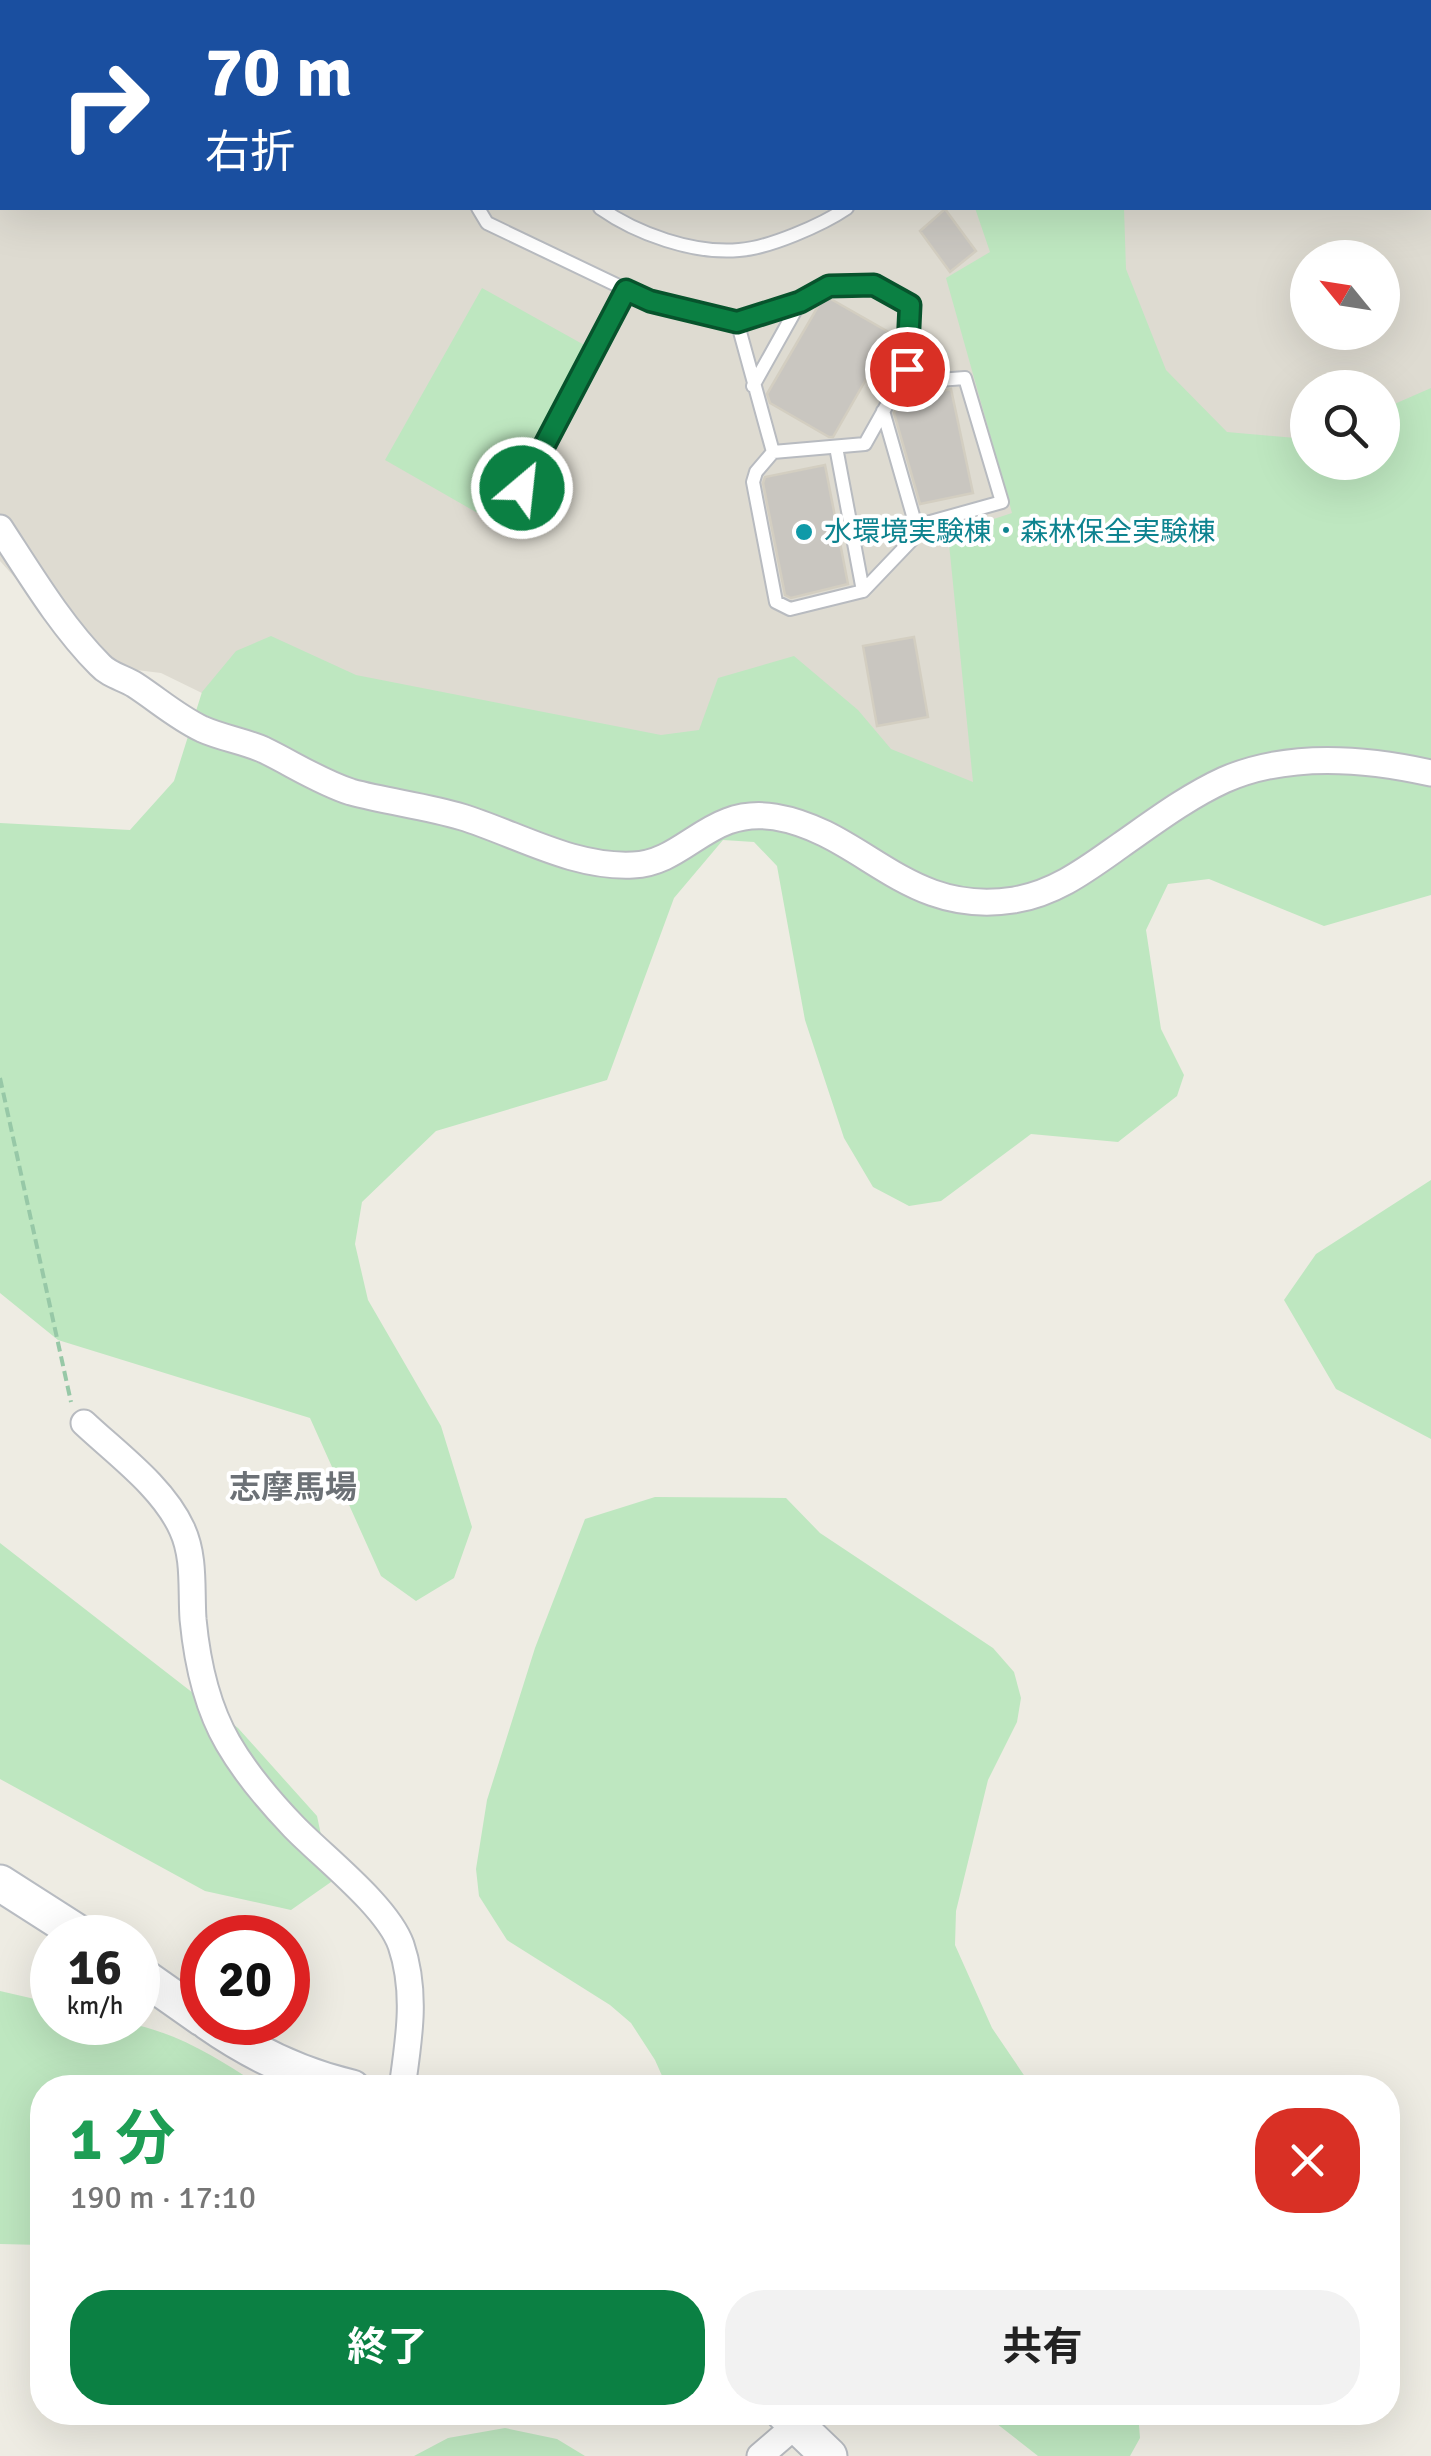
<!DOCTYPE html>
<html lang="ja">
<meta charset="utf-8">
<style>
body{margin:0;font-family:Signika,"Noto Sans JP",sans-serif;background:#f2f2f2;color:#222;height:100vh;display:flex;flex-direction:column;font-size:38px;white-space:nowrap}
*{box-sizing:border-box;margin:0}
p{font-size:32px;color:#767676}
.icon{flex:none;width:55px;height:55px;fill:none;stroke:currentColor;stroke-width:2;stroke-linecap:round;stroke-linejoin:round}
.map{position:relative;flex:1;overflow:hidden}
.drawer{position:absolute;left:30px;top:2075px;width:1370px;height:350px;display:flex;flex-direction:column;background:#fff;border-radius:40px;box-shadow:0 10px 40px #0002}
.drawer>*{flex:none}
.top-card{position:absolute;left:0px;top:0px;width:1432px;height:210px;box-shadow:0 10px 40px #0002;background:#1a4fa0;color:#fff;overflow:hidden}
.needle{width:65px;rotate:300deg}
.buttons{position:absolute;left:1290px;top:240px;display:grid;gap:20px}
.buttons a{display:grid;place-items:center;width:110px;height:110px;border-radius:50%;background:#fff;box-shadow:0 10px 40px #0002;font-size:50px}
.speed{position:absolute;left:30px;top:1915px;display:flex;gap:20px;font-size:50px;font-weight:700;text-align:center}
.speed>*{display:grid;place-content:center;width:130px;height:130px;border-radius:50%;background:#fff;box-shadow:0 10px 40px #0002;line-height:1}
.speed small{font-size:25px;font-weight:400}
.speed .limit{border:15px solid #d22;background:#fff;color:#111}
.pin{position:absolute;display:grid;place-items:center;width:85px;height:85px;color:#fff;margin:-42px;border:5px solid #fff;border-radius:50%;box-shadow:0 2px 10px #0007}
.me{position:absolute;width:110px;margin:-55px;rotate:28deg;stroke-linejoin:round;filter:drop-shadow(0 0 8px #0008)}
.turn{display:flex;align-items:center;gap:35px;height:210px;padding:0 40px;font-size:45px}
.turn .icon{width:130px;height:130px;stroke-width:2.5}
.turn b{display:block;font-size:70px;line-height:85px}
.round{display:grid;place-items:center;flex:none;width:105px;height:105px;border-radius:40px;background:#f2f2f2}
.head{display:flex;align-items:center;justify-content:space-between;height:170px;padding:0 40px}
h1{font-size:60px;font-weight:700;line-height:75px;color:#1e9e55}
.cta{display:flex;gap:20px;margin-top:auto;padding:20px 40px}
.cta a{flex:1;height:115px;border-radius:40px;background:#0b8043;color:#fff;font-size:40px;font-weight:700;line-height:115px;text-align:center}
.cta a+a{background:#f2f2f2;color:#222}
.map>svg:first-child{display:block}
.education{fill:#dedbd1;fill-rule:evenodd}
.green{fill:#bee7c0}
.building{fill:#c9c6c0;stroke:#d3cec1;stroke-width:2.5}
.lines{fill:none;stroke-linecap:round;stroke-linejoin:round}
.service-casing{stroke:#b8bbc0;stroke-width:16}
.minor-casing{stroke:#b8bbc0;stroke-width:29}
.secondary-casing{stroke:#b8bcc2;stroke-width:39}
.path{stroke:#97c8a7;stroke-width:4;stroke-dasharray:10 5;stroke-linecap:butt}
.service{stroke:#fff;stroke-width:12}
.minor{stroke:#fff;stroke-width:25}
.secondary{stroke:#fff;stroke-width:35}
.route-casing{stroke:#07532c;stroke-width:25}
.route{stroke:#0b8043;stroke-width:18}
.culture-dot{fill:#0f9aa8;stroke:#fff;stroke-width:4}
.labels{text-anchor:middle;dominant-baseline:central;stroke-width:8;stroke-linejoin:round;paint-order:stroke}
.culture-label{font-size:28px;fill:#0d838f;stroke:#fff;text-anchor:start}
.quarter-label{font-size:32px;font-weight:bold;fill:#6c7176;stroke:#fff}
</style>
<div class="map">
<svg width="1431" height="2456" viewBox="0 0 1431 2456">
<rect width="100%" height="100%" fill="#eeece3"/>
<!-- education -->
<path class="education" d="M0 0H1431V742L838 847 206 695 161 673 112 667 63 631 0 561ZM2 2H1430V208H2ZM1308 258H1382V332H1308ZM1308 388H1382V462H1308Z"/>
<!-- green -->
<path class="green" d="M975 208H1124L1126 269 1166 370 1227 432 1307 439 1308 462H1382L1383 409 1431 388V895L1324 926 1209 879 1168 884 1146 930 1161 1029 1184 1075 1177 1096 1118 1142 1031 1134 941 1201 909 1206 873 1187 844 1138 805 1020 777 866 754 842 723 840 674 898 607 1080 436 1131 362 1202 355 1244 368 1300 441 1426 472 1527 454 1578 416 1601 381 1576 310 1418 58 1340 0 1293V823L130 830 174 781 202 692 236 651 271 636 356 675 661 735 699 730 718 678 794 656 858 710 891 749 973 782 948 534 1012 513 946 278 990 252Z
M482 288 586 346 488 519 385 460Z
M1431 1180V1439L1336 1389 1284 1300 1316 1254Z
M655 1497 786 1498 820 1533 993 1648 1014 1672 1021 1698 1017 1722 988 1780 956 1911 955 1945 992 2028 1032 2087H667L655 2060 631 2023 610 2005 507 1940 479 1896 476 1869 487 1800 535 1648 585 1519Z
M0 1543 238 1728 317 1816 331 1882 291 1910 205 1891 0 1779Z
M0 1991 52 2003V2022C76 2022 102 2019 125 2023 173 2030 222 2060 261 2087L42 2088V2245L0 2244Z
M983 2413H1138L1140 2438 1130 2456H1038Z
M505 2428 557 2439 585 2456H414L448 2438Z"/>
<!-- building -->
<path class="building" d="M945 209 976 251 950 272 920 231Z
M829 298 892 334 833 437H829L770 403 767 394 820 303Z
M951 389 973 493 920 504 894 413 901 400Z
M825 465 848 584 791 598 785 595 763 483 765 477Z
M914 637 928 717 877 726 863 646Z"/>
<g class="lines">
<defs>
<path id="service" d="M308 0 349 2
M487 0 488 2
M1179 0V2
M109 2 110 0
M407 2 420 0
M1430 33H1431
M478 208 487 223 650 301 737 321 800 302 829 286 874 285 910 305 907 369 865 444 773 452 737 321
M600 208C637 234 693 254 739 250 769 248 822 225 847 208
M753 386 800 302
M883 411 916 526 1002 502 965 378 899 383
M836 447 863 591
M773 452 756 472 753 482 776 602 790 609 863 591 926 525
M504 521 626 290"/>
<path id="minor" d="M0 528C30 574 61 626 100 665 109 675 124 678 135 685 158 700 177 717 202 729 222 738 244 741 264 750 293 764 320 782 351 792 388 802 426 806 462 817 517 834 573 868 633 865 686 863 709 806 775 817 864 832 906 917 1014 900 1056 893 1087 869 1121 845 1154 822 1187 797 1224 780 1288 752 1364 758 1431 773
M84 1423C117 1454 163 1487 182 1529 195 1557 191 1589 193 1619 197 1661 207 1707 228 1743 246 1774 269 1801 294 1827 323 1857 387 1906 401 1945 417 1992 409 2039 402 2088
M760 2456 796 2425"/>
<path id="secondary" d="M0 1883 86 1938
M138 1973 202 2018
M208 2022C251 2052 300 2076 352 2088
M783 2412 829 2456"/>
</defs>
<!-- service casing -->
<use href="#service" class="service-casing"/>
<!-- minor casing -->
<use href="#minor" class="minor-casing"/>
<!-- secondary casing -->
<use href="#secondary" class="secondary-casing"/>
<!-- path -->
<path class="path" d="M0 1078 71 1402"/>
<!-- service -->
<use href="#service" class="service"/>
<!-- minor -->
<use href="#minor" class="minor"/>
<!-- secondary -->
<use href="#secondary" class="secondary"/>
</g>
<g class="lines">
<defs>
<path id="route" d="M522 488 626 290 650 301 737 322 800 302 829 286 874 285 910 305 907 369"/>
</defs>
<!-- route casing -->
<use href="#route" class="route-casing"/>
<!-- route -->
<use href="#route" class="route"/>
</g>
<!-- markers -->
<circle class="culture-dot" cx="804" cy="532" r="10"/>
<g class="labels">
<!-- culture labels -->
<g class="culture-label">
<text x="824" y="532">水環境実験棟・森林保全実験棟</text>
</g>
<!-- quarter labels -->
<g class="quarter-label">
<text x="293" y="1487">志摩馬場</text>
</g>
</g>
</svg>
<div class="buttons">
<a><svg class="needle" viewBox="-14 -14 28 28"><path d="M0-13l5 13h-10z" fill="#e53935"/><path d="M0 13l5-13h-10z" fill="#767676"/></svg></a>
<a><svg class="icon" aria-label="search" viewBox="0 0 24 24"><circle cx="10" cy="10" r="6"/><path d="M15 15l6 6"/></svg></a>
</div>
<div class="speed"><div>16<small>km/h</small></div><div class="limit">20</div></div>
<div class="pin" style="left:907px;top:369px;background:#d93025"><svg class="icon" aria-label="arrive" viewBox="0 0 24 24"><path d="M6 21V4h12l-3 4 3 4H6"/></svg></div>
<svg class="me" style="left:522px;top:488px" viewBox="-20 -20 40 40"><circle r="17" fill="#0b8043" stroke="#fff" stroke-width="3"/><path d="M0-11L8 9 0 5-8 9z" fill="#fff"/></svg>
<div class="top-card">
<div class="turn"><svg class="icon" aria-label="right" viewBox="0 0 24 24"><path d="M7 20v-9h11M14 6l5 5-5 5"/></svg><div><b>70 m</b>右折</div></div>
</div>
<section class="drawer">
<div class="head"><div><h1>1 分</h1><p>190 m · 17:10</p></div><a class="round" style="background:#d93025;color:#fff"><svg class="icon" aria-label="close" viewBox="0 0 24 24"><path d="M6 6l12 12M18 6L6 18"/></svg></a></div>
<div class="cta"><a>終了</a><a>共有</a></div>
</section>
</div>
